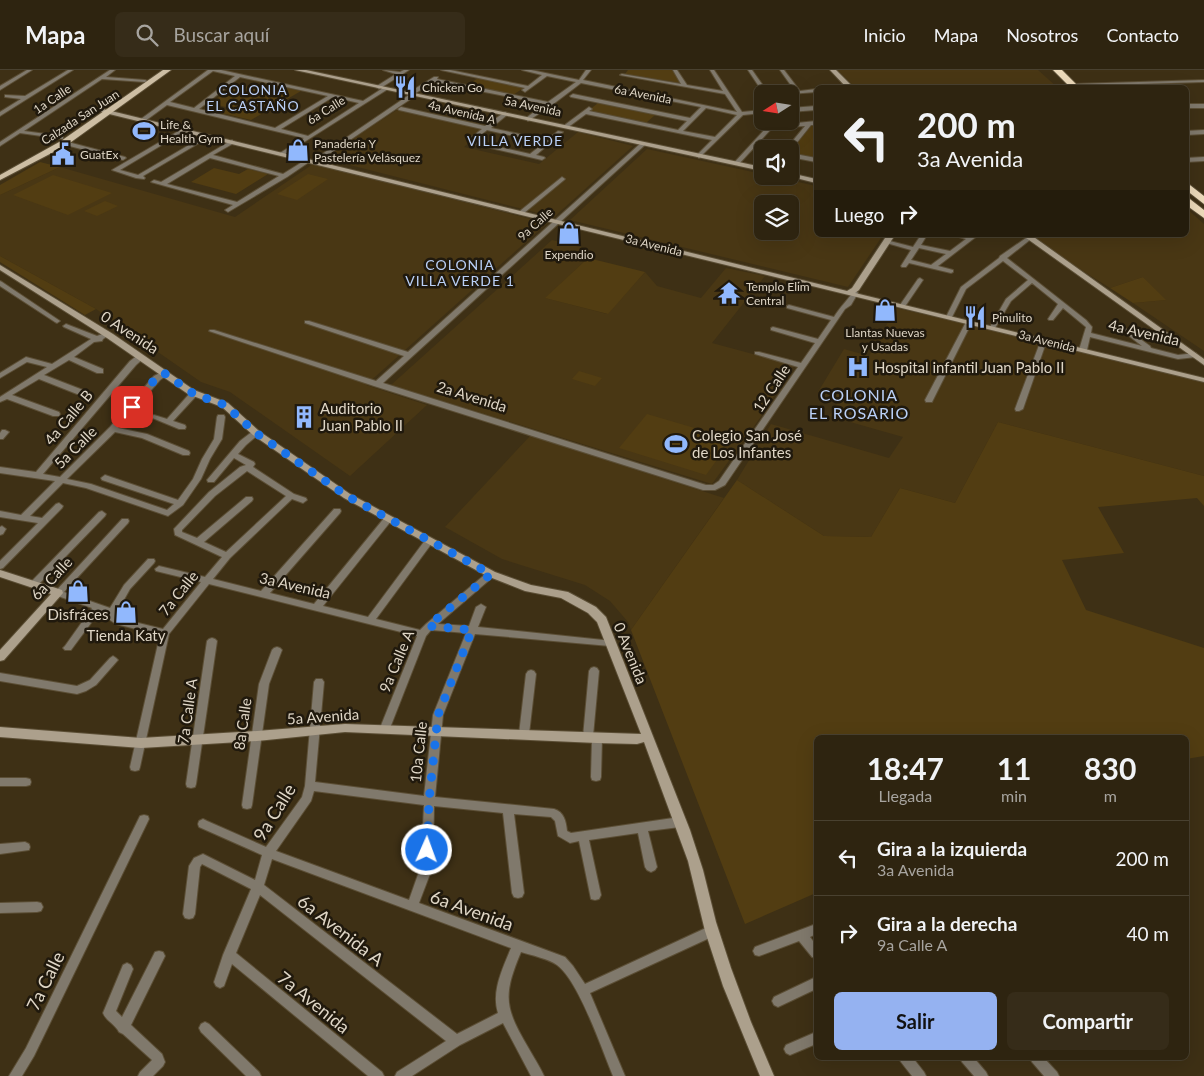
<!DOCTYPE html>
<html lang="es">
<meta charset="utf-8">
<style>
body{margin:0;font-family:Lato,sans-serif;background:#362c19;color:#f1f3f6;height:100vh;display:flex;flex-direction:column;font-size:19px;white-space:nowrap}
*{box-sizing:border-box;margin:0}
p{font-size:16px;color:#a7a49f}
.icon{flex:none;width:28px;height:28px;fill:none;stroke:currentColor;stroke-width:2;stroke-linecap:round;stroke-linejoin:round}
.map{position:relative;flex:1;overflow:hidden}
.details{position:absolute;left:814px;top:665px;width:375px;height:325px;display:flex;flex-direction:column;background:#2e2410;border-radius:8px;box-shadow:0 5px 20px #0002,0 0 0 1px #494130}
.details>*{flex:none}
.banner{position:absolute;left:814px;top:15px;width:375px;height:152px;border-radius:8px;box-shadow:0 5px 20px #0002,0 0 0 1px #494130;background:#2e2410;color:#f1f3f6;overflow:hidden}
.needle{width:32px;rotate:258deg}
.controls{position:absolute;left:754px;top:15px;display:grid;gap:10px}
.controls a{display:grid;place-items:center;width:45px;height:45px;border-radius:8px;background:#2e2410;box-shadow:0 5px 20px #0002,0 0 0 1px #494130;font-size:25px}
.pin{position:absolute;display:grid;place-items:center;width:42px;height:42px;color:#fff;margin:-21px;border-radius:10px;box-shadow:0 2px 8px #0006}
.me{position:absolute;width:55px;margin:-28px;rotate:2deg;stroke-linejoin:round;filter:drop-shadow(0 0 4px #0008)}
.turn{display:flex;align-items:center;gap:18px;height:105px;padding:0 20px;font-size:22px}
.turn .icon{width:65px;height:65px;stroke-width:2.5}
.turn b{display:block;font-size:35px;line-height:42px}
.then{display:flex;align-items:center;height:48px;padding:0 20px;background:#0003;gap:10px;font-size:19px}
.eta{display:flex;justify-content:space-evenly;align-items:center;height:85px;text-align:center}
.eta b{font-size:30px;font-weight:700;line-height:35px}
.primary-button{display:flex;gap:10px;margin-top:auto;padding:10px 20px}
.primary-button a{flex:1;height:58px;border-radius:8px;background:#95b2f1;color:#111;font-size:20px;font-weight:700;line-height:58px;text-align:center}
.primary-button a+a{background:#362c19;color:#f1f3f6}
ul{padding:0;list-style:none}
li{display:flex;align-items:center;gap:15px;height:75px;padding:0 20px;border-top:1px solid #494130}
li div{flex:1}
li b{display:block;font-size:19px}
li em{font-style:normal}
header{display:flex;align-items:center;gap:30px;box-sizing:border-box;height:70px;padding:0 25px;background:#2e2410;border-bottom:1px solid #494130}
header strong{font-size:24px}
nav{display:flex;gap:28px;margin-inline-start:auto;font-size:18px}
.search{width:350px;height:45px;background:#362c19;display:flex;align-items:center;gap:12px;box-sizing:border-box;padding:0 18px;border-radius:8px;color:#a7a49f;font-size:19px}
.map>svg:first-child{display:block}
.built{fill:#493714;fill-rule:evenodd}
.green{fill:#523d12}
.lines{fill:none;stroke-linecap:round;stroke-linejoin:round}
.street-casing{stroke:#5b4e35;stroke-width:2}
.secondary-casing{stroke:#5b4e35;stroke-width:2}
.primary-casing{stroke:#5b4e35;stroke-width:2}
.highway-casing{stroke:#5b4e35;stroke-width:2}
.street{fill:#80796c;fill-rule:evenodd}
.secondary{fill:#aca08c;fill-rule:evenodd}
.primary{fill:#cdbea4;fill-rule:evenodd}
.highway{fill:#ecdaba;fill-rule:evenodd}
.route{stroke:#1a73e8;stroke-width:9;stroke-dasharray:0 16.2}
.labels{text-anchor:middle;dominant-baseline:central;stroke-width:5;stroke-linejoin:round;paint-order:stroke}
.far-poi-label{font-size:12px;fill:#dfd6c6;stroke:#20190d;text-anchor:start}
.far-street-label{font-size:12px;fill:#dfd6c6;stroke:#20190d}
.far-neighbourhood-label{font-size:14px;letter-spacing:1px;fill:#bad0f7;stroke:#20190d}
.street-label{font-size:15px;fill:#dfd6c6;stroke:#20190d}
.poi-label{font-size:15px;fill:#dfd6c6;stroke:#20190d;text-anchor:start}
.neighbourhood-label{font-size:16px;letter-spacing:1px;fill:#bad0f7;stroke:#20190d}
.near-street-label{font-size:18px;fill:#dfd6c6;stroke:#20190d}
</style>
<header>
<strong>Mapa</strong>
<div class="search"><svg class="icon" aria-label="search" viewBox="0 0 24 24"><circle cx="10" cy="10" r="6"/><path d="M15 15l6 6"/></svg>Buscar aquí</div>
<nav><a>Inicio</a><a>Mapa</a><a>Nosotros</a><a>Contacto</a></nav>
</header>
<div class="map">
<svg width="1204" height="1006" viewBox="0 0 1204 1006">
<rect width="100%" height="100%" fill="#3e3015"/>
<!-- built -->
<path class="built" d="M837 0H1038L1057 17H855Z
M397 40 485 59 464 77 539 94 578 62 633 76 554 147 322 88Z
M647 79 762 104V106H772L816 116V165H883L848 217 570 150ZM762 134H790V161H762Z
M313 94 547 153 366 315 427 335 350 406 230 322 201 312 96 239 0 186V125L60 97 235 147Z
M1186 138 1204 154V281L1133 233 1165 230 1143 207 1110 218 1051 181 1031 165H1186Z
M552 170 588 179 583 186 588 188 546 228 607 244 645 202 657 216 701 228 726 198 765 206 712 273 794 295 760 348 712 414 391 315Z
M896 238 1083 280 1204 312V406L998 352 955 433 900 418 871 467 824 466 737 410 771 354 889 388 903 367 829 346 840 329 818 322 844 279 869 286Z
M530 366 724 428 631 560 628 552 610 531 585 515 502 489 445 457Z"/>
<!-- green -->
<path class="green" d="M628 0H672L681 13 625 4Z
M478 8 525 17 513 25 466 16Z
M267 14 301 21 251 50 221 43 230 38 209 33 239 15 258 19Z
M598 33 655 45 646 53 588 41Z
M810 55H816V88L790 83Z
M40 92 60 97 0 125V115Z
M214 98 239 104 248 99 268 104 236 124 191 112Z
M308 104 328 109 297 130 277 124Z
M53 105 112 123 68 145 13 125Z
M105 131 118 136 97 146 84 141Z
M0 186 96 239 85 245 0 192Z
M588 188 645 202 608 244 545 228Z
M1143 207 1166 230 1133 233 1110 218Z
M579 301 602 308 595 316 572 309Z
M647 344 732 369 706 405 619 378Z
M998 352 1204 406V436L1197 428 1098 437 1124 483 1062 490 1086 540 1204 578V686L1186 689V668H816V823L745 854 631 560 737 410 824 466 871 467 900 418 955 433Z"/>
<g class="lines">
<defs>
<path id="street" d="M27 0H32L0 20V16Z
M68 0H73L0 46V42L21 29 5 27V25L25 26Z
M110 0H115L106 7 145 10 147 11 145 12 102 9 24 61 61 66 63 67V69L20 63 0 76V72Z
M208 0H221L239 4 363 31 383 18 388 19 282 86 280 85V83L304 68 167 35 145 51H141V49ZM213 1 235 6 194 38 170 32ZM240 7 328 26 275 58 199 39ZM333 27 359 33 308 66 281 59Z
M383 0 400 2 404 0H409L379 19 376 17 377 16 396 4Z
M441 0H450L528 16 542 5 522 0H531L579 10 586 0H591L583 10 737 42 725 24 620 5 622 4 681 14 673 0H677L687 15 723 21 710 0H714L742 42 762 40V43L743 45 699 88 696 86 712 70 586 44 567 58 562 57 589 37 592 39 589 41 678 60 687 51 571 27 570 26 573 24 690 48 701 37 581 13 552 35 528 51 525 49 526 48 545 34 434 12 414 24 415 26 316 93H312V91L409 25 408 23 434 7H438L437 9 548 32 576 12 547 6 525 22 522 20 525 18ZM706 38 737 45 715 67 683 61Z
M748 0H752L769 24H764Z
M780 0H784L800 21 816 19V22L790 24H770L795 21Z
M1204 10V12L1073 16 1071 15 1073 14Z
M1186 34H1204V38H1186Z
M816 36V40L790 42V38Z
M401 37 485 56 505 42 508 44 507 45 491 58 547 70 558 61 563 62 536 85 544 87 545 88 542 90 469 73 468 70 482 59 399 40 398 39ZM487 60 544 73 530 84 473 71Z
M816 51V55H811L791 80 786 79 805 56 772 58 738 95 733 94 768 56Z
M182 59 187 60 120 100 138 105 206 65 211 66 143 106 145 108 144 109 136 108 112 100Z
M1204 60V64L1186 65V61Z
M232 70 235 72 234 73 213 85 283 104 307 89 312 90 287 107 228 142 225 140 233 135 151 112 154 110 161 112ZM210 88 279 106 237 132 167 114Z
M64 71 125 87 126 88 123 90 62 74 61 73Z
M641 73 646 74 383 313 706 415H713L719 411 798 297 755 284V282H759L801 293 815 273 771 260V258L773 257 818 269 831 250 787 238V236L789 235 834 247C840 237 847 231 853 222H857L858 223 851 235 845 239 725 415 715 420H703L374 316 209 261 210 260H214L376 311 404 286 305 253V251H309L408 282Z
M790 83 816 88V92L790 87Z
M1204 87V91L1186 92V88Z
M562 107 565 109 564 110 524 143H520V141Z
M921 165H927L921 175 950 181 966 169 952 165 977 166 938 196 953 200V202L951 203 909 193 906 197H902L901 196 911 180 883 172 886 170 913 177ZM919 178 946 184 931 195 911 190Z
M1029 166 1031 167V169L1007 188 1086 250 1092 257 1091 263 1142 276 1120 259V257L1122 256 1150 276 1151 278 1178 285 1196 283V287L1178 289 1090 267 1087 280 1083 282 1079 280 1086 257 1063 238 1053 250H1049L1048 249 1058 234 1032 213 1011 231 995 258H991L990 257 1006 229 1028 210 1003 191 966 219 952 247 949 249 947 248 946 247 961 217 999 188 1000 186Z
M920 208 923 210 906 235 903 237 901 236 900 235 918 209Z
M0 211 2 212 60 251 57 253 55 252 0 216Z
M969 250 972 252 932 332H926L925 330 966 252Z
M66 254 97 266 105 263H109V265L103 269 102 271 94 272 74 287 103 299V303H97L69 290 44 305 83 320V324H77L39 309 12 325 59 342 60 344 59 346H53L7 329 0 332V327L47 297 27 292 0 308V303L26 287 52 294 91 269 64 257 63 256Z
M1044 268 1047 270 1023 339 1019 341H1016L1015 339 1041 270Z
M138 285H141L145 287 136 295 43 404 60 407 110 357 154 306 164 301H167V305L160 310 125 350 137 352 145 348 149 350 138 357 122 354 118 358 147 364 189 381 190 383 189 385H183L142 368 115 362 67 409 91 414 167 440 174 434 102 410 101 408 105 405 108 406 178 430 193 409 202 389 214 369 217 347 218 345H224L225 347 222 369 210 389 201 409 183 435 168 446 86 418 63 413 30 446 42 448 56 434 59 433 63 436 62 438 3 498 0 499V491L38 453 0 447V441L21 445 55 411 0 403V397L36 402 130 291Z
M191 322H194L198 324 173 351 185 355 186 357 185 359H179L150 347 154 345 167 349Z
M2 360H5L9 362 3 369H0V363Z
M253 361H256L260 363 246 375 238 384 254 392 255 394 253 397 294 424 306 428 307 430 303 433 292 429 230 488 213 509 261 521 334 439H340L341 441 340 443 270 523 314 534 385 447H391L392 449 391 451 323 536 368 547 426 469 429 468 433 471 432 473 376 549 420 560 426 554 488 502H494L495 504 494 506 438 554 469 556 476 537 481 534 486 537 478 557 613 571 615 573 613 575 610 576 475 564 443 645 435 727 554 739C564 742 566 751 567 761L571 763 680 747 684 749 685 752 684 755 680 757 648 761 657 797 655 800 651 802 647 800 645 797 638 763 589 770 601 825 599 829 595 830 591 829 579 771 570 773 558 766 555 751 551 747 514 744 524 823 522 827 518 828 514 827 512 823 503 743 434 736 433 796 419 833 565 887 573 896 585 914 708 857 712 856 716 857 718 861 716 865 590 923 625 1006H613C602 980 579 911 557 895 549 889 531 885 521 882 502 927 505 938 529 979 534 988 540 997 544 1006H531L503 953 460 975 412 1006H395L397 1002 446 971 260 825 236 883 382 1002 384 1006H368L232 894 224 916 220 918 216 916 214 912 223 885 251 819 202 794 200 797 195 844 193 848 189 849 185 848 183 844 189 796 194 788 203 784 255 810 262 785 199 757 198 754 199 751 203 749 207 751 266 777 302 727 305 716 314 612 316 609H322L324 612 315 712 424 726 433 645 466 563 431 560 426 566 390 658 389 661 385 662 381 661 380 658 417 566 209 514 169 564 140 697 139 700 135 701 131 700 130 697 160 565 116 554 110 550 108 544 100 541 71 580H65L63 578 65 576 92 538 55 525 54 523 122 449H128L129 451 128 453 64 522 110 538 124 515 148 489H154L155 491 154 493 130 519 117 542V546L122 549 163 559 201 512 156 501 155 499 159 496 205 507 222 487 175 465 174 459 209 422 240 397 246 395 234 388 214 412H208L207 410 240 371ZM247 401 286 426 226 482 204 472 252 431 253 429 252 427H246L197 468 182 462V460L215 426ZM314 721 424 735 421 796 409 830 276 781 311 731ZM272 789 511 878C503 898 491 921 498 943L457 964 264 815Z
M102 441 106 444 105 446 36 517H30L29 515 30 513 99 442Z
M2 456 6 459 3 464 0 465V457Z
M212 568 215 569 217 571 196 714 195 717 191 718 187 717 186 714 207 571 209 569Z
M277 577 280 578 282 580 269 614 252 735 251 738 247 739 243 738 242 735 259 614 272 580 274 578Z
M113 586 116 588 118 590 96 615 86 621 77 624 0 611V603L77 616 90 610 110 588Z
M594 597 597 598 599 601 593 666 597 664 601 665 602 668 601 707 600 710 596 711 592 710 591 707 592 669 588 671 584 670 583 667 589 601 591 598Z
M531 600 534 601 536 604 529 664 528 667 524 668 520 667 519 664 526 604 528 601Z
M0 708H26L30 709 31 712 30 715 26 716H0Z
M144 745 148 746 149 749 34 986 22 1006H9L26 978 140 746Z
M25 772 29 774 30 777 29 780 0 784V774Z
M37 832 41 833 43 837 41 841 37 842 0 843V833Z
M816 854V864L810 867 816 875V888L812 887 799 871 759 886 755 885 753 881 755 877Z
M159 881 163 882 165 886 131 955 162 984 165 992 163 996 153 1006H138L140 1002 152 990 123 964 119 962C115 954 106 951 103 943L123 895 127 893 131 895 133 899 116 941 122 947 155 882Z
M816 907V919L778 937 774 935 772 931 774 927Z
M205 952 209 954 259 1002 261 1006H246L201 962 199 958 201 954Z
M816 962V974L790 985 786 983 784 979 786 975Z
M899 988H913L924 1002 926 1006H912L901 992Z
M960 988H974L986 1002 988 1006H974L962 992Z
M1030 988H1044L1057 1002 1059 1006H1044L1032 992Z"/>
<path id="secondary" d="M295 0H306L762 97V101Z
M830 0H836L854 18H847Z
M103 39 847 221 852 218 887 165H895L859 220 855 223 1204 308V312L101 42V40Z
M790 103 816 109V113L788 106H790Z
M1022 165H1031L1204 289V295Z
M0 195 113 264 194 320 228 333 259 361 350 424 495 502 531 515 568 522 596 537 606 547 690 760 703 800 716 852 731 898 751 952 774 1006H760L723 916 705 861 688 791 644 672 637 674 597 673 345 662 257 671 141 678 0 667V657L141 668 257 661 345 654 641 664 597 552 588 543 561 528 525 521 487 506 344 428 253 365 222 337 188 324 107 268 0 200Z
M0 500 62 520 63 523 4 590 0 591V580L51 524 0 507Z"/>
<path id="primary" d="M163 0H171L67 75 0 110V105L61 71Z"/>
<path id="highway" d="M1053 0H1062L1080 18H1071Z
M1186 112 1204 126V134L1186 120Z
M1186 126 1204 140V148L1186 135Z"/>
</defs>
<!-- street casing -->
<use href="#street" class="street-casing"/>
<!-- secondary casing -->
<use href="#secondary" class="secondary-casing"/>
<!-- primary casing -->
<use href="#primary" class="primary-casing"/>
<!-- highway casing -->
<use href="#highway" class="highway-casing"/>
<!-- street -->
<use href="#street" class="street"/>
<!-- secondary -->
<use href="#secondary" class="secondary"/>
<!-- primary -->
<use href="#primary" class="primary"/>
<!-- highway -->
<use href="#highway" class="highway"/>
</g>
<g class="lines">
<!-- route -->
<path class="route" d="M132 337 156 308 164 303 194 324 225 335 256 363 347 426 491 504 428 556 472 560 438 645 429 731 427 780"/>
</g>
<!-- icons -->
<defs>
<symbol id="restaurant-bare" viewBox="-9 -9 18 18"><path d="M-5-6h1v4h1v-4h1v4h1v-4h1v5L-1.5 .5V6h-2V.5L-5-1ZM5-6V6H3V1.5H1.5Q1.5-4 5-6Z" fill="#91b8fd" stroke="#20190d" stroke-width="2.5" paint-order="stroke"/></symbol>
<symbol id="stadium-bare" viewBox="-9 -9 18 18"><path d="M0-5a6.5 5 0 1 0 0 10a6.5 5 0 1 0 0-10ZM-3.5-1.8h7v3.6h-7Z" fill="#91b8fd" stroke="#20190d" stroke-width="2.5" paint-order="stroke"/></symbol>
<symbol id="shop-bare" viewBox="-9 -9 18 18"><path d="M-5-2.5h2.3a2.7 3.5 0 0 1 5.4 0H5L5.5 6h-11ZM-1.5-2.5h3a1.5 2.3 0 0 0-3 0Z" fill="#91b8fd" stroke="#20190d" stroke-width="2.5" paint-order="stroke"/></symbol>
<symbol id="civic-bare" viewBox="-9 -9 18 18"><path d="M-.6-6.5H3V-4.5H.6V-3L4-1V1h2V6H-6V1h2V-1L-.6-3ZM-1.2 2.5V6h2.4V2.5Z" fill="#91b8fd" stroke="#20190d" stroke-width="2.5" paint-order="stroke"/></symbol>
<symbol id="temple-bare" viewBox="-9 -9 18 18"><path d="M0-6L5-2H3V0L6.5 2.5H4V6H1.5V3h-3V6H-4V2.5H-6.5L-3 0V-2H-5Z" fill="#91b8fd" stroke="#20190d" stroke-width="2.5" paint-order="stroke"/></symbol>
<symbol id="hospital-bare" viewBox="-9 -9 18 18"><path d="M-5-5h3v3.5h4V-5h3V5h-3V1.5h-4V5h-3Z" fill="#91b8fd" stroke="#20190d" stroke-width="2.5" paint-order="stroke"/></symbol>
<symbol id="building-bare" viewBox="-9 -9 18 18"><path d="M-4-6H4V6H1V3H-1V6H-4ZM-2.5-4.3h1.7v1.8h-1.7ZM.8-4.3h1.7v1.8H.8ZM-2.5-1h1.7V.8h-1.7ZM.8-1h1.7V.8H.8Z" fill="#91b8fd" stroke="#20190d" stroke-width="2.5" paint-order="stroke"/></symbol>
</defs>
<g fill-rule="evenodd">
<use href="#restaurant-bare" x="389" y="1" width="32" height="32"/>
<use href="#stadium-bare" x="128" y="45" width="32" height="32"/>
<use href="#shop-bare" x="282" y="64" width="32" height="32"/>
<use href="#civic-bare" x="47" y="68" width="32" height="32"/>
<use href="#shop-bare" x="553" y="147" width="32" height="32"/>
<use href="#temple-bare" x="713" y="207" width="32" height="32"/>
<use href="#shop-bare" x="869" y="224" width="32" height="32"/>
<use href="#restaurant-bare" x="959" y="231" width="32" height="32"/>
<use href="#hospital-bare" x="842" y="281" width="32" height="32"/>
<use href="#building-bare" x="288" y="331" width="32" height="32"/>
<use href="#stadium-bare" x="660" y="358" width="32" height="32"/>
<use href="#shop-bare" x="62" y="505" width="32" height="32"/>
<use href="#shop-bare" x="110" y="526" width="32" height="32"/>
</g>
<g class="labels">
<!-- far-poi labels -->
<g class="far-poi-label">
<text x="422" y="17">Chicken Go</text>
<text x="160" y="54">Life &amp;<tspan x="160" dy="14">Health Gym</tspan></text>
<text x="314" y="73">Panadería Y<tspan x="314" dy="14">Pastelería Velásquez</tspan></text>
<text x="80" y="84">GuatEx</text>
<text x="569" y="184" text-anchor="middle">Expendio</text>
<text x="746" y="216">Templo Elim<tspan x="746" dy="14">Central</tspan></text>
<text x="992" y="247">Pinulito</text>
<text x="885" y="262" text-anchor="middle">Llantas Nuevas<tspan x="885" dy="14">y Usadas</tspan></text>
</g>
<!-- far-street labels -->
<g class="far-street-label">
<text transform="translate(643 24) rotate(11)">6a Avenida</text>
<text transform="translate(52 29) rotate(-34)">1a Calle</text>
<text transform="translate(533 36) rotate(12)">5a Avenida</text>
<text transform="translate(326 40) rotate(-32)">6a Calle</text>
<text transform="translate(462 42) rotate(13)">4a Avenida A</text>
<text transform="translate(80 47) rotate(-33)">Calzada San Juan</text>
<text transform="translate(535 154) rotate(-42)">9a Calle</text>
<text transform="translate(654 175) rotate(14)">3a Avenida</text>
<text transform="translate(1047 271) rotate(14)">3a Avenida</text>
</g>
<!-- far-neighbourhood labels -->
<g class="far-neighbourhood-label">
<text x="253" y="19">COLONIA<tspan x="253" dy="16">EL CASTAÑO</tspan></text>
<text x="515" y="70">VILLA VERDE</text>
<text x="460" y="194">COLONIA<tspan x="460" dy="16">VILLA VERDE 1</tspan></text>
</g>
<!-- street labels -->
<g class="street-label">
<text transform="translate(130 262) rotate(33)">0 Avenida</text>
<text transform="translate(1144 262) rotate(13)">4a Avenida</text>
<text transform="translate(771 318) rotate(-56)">12 Calle</text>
<text transform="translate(472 326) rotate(17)">2a Avenida</text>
<text transform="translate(68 347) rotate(-50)">4a Calle B</text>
<text transform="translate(75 377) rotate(-45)">5a Calle</text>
<text transform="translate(51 508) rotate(-47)">6a Calle</text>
<text transform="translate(295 515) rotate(13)">3a Avenida</text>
<text transform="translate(178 523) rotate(-51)">7a Calle</text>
<text transform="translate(631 583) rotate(68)">0 Avenida</text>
<text transform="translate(396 591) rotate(-67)">9a Calle A</text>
<text transform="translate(187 641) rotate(-82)">7a Calle A</text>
<text transform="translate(323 646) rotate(-4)">5a Avenida</text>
<text transform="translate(242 654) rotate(-82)">8a Calle</text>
<text transform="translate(418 682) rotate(-84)">10a Calle</text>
</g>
<!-- poi labels -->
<g class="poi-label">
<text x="874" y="297">Hospital infantil Juan Pablo II</text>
<text x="320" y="338">Auditorio<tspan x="320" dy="17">Juan Pablo II</tspan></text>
<text x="692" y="365">Colegio San José<tspan x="692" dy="17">de Los Infantes</tspan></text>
<text x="78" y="544" text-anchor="middle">Disfráces</text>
<text x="126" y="565" text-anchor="middle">Tienda Katy</text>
</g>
<!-- neighbourhood labels -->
<g class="neighbourhood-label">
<text x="859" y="324">COLONIA<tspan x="859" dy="18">EL ROSARIO</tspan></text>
</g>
<!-- near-street labels -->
<g class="near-street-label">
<text transform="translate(274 742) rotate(-58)">9a Calle</text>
<text transform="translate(472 840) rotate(20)">6a Avenida</text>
<text transform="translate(341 860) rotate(38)">6a Avenida A</text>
<text transform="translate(45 911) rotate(-64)">7a Calle</text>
<text transform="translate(314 932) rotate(39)">7a Avenida</text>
</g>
</g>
</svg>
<div class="controls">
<a><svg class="needle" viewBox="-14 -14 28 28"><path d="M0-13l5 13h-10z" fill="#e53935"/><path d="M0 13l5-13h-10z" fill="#a7a49f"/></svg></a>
<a><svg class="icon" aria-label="sound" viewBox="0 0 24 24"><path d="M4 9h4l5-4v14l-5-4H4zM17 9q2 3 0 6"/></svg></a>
<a><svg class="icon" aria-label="layers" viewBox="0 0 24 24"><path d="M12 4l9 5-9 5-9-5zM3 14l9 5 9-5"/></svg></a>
</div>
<div class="pin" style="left:132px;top:337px;background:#d93025"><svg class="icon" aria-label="arrive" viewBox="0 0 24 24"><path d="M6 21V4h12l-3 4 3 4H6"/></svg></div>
<svg class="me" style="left:427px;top:780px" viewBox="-20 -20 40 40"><circle r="17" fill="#1a73e8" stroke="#fff" stroke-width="3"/><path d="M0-11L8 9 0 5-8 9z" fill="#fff"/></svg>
<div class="banner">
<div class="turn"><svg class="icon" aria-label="left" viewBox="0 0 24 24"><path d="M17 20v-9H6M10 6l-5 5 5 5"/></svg><div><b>200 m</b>3a Avenida</div></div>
<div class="then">Luego<svg class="icon" aria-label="right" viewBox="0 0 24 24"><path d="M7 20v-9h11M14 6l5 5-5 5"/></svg></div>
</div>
<section class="details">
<div class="eta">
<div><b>18:47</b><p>Llegada</p></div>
<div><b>11</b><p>min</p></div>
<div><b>830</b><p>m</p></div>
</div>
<ul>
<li><svg class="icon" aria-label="left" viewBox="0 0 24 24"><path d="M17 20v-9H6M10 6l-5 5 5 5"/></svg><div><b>Gira a la izquierda</b><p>3a Avenida</p></div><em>200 m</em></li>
<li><svg class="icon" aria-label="right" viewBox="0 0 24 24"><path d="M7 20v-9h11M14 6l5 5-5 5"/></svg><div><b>Gira a la derecha</b><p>9a Calle A</p></div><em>40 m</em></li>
</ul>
<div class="primary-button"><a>Salir</a><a>Compartir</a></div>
</section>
</div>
